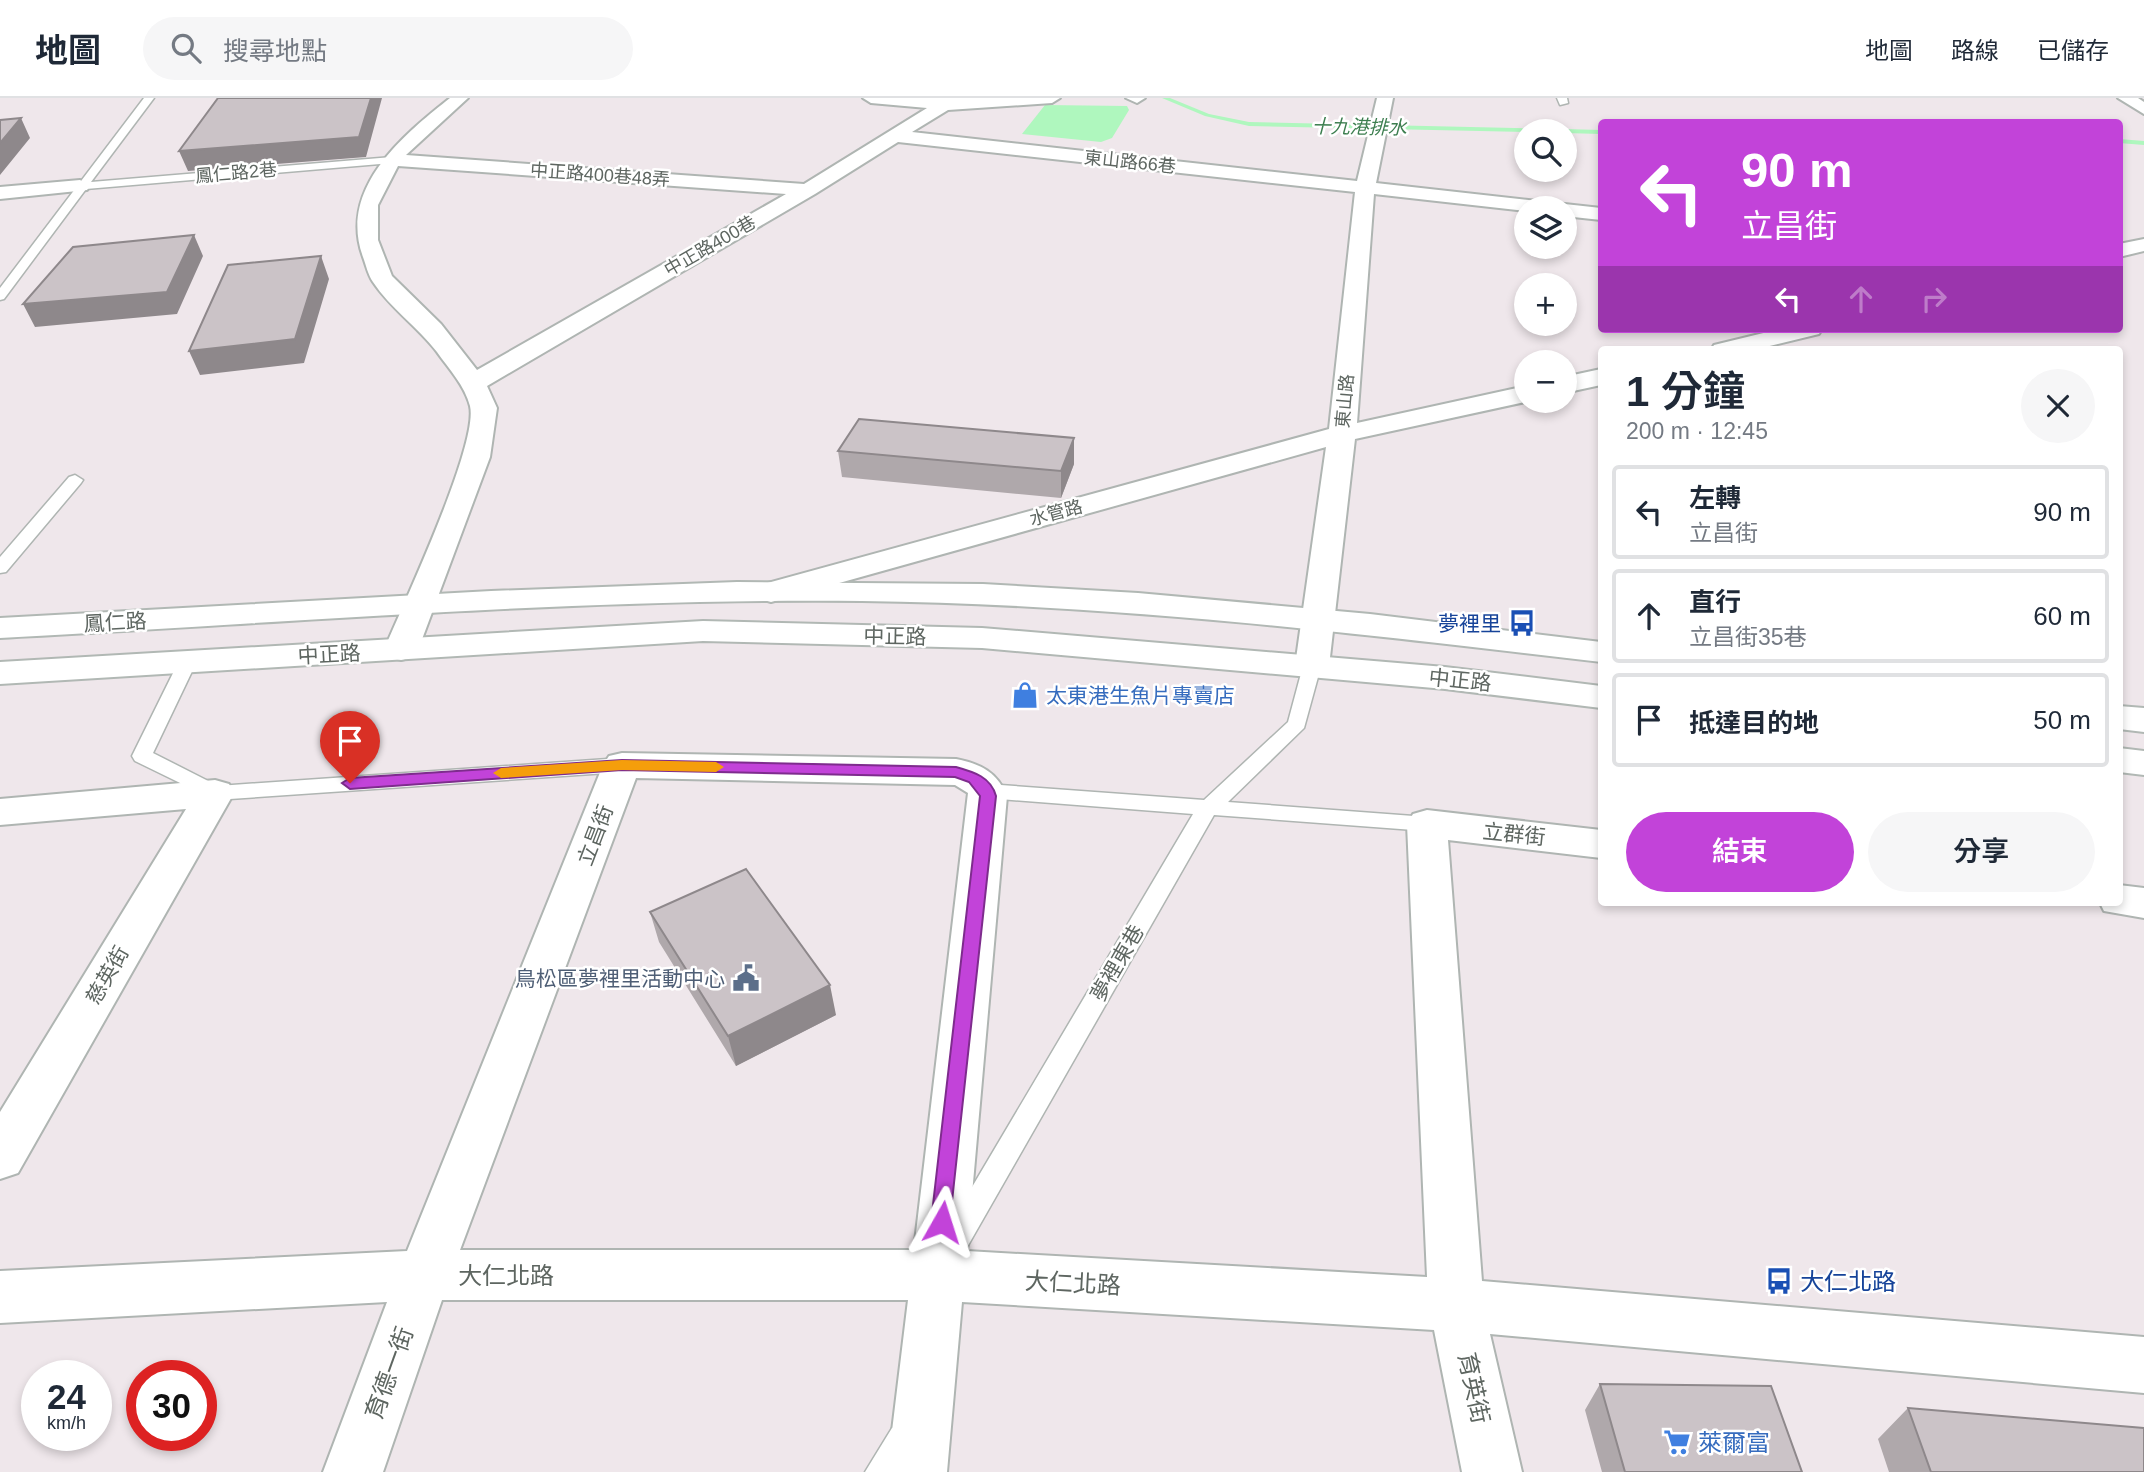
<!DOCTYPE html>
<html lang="zh-TW">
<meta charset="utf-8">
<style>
body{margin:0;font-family:Helvetica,"Noto Sans TC",sans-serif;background:#f6f6f7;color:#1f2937;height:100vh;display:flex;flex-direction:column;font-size:26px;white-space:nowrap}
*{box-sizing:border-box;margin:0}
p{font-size:23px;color:#747a83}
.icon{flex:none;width:38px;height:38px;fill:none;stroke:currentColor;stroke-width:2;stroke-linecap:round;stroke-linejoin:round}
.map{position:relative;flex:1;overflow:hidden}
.details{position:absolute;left:1598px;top:248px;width:525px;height:560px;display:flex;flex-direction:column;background:#fff;border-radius:7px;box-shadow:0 4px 10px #0003}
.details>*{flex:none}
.guide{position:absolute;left:1598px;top:21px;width:525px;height:214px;border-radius:7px;box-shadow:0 4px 10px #0003;background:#c243d9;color:#fff;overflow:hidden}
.buttons{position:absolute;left:1514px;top:21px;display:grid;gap:14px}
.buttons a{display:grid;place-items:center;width:63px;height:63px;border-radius:50%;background:#fff;box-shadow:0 4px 10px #0003;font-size:35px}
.speed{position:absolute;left:21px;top:1262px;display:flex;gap:14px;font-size:35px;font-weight:700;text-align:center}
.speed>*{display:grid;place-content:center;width:91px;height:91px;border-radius:50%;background:#fff;box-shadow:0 4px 10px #0003;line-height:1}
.speed small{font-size:18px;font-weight:400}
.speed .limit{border:10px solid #d22;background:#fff;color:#111}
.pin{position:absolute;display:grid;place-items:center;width:60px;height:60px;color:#fff;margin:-72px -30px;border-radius:50% 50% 50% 0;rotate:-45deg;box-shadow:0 0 7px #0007}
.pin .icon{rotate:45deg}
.me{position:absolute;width:77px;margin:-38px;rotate:6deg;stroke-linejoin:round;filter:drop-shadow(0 0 5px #0008)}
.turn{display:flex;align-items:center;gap:24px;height:147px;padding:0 28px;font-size:32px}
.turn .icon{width:91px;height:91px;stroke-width:2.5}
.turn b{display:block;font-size:49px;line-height:60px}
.lanes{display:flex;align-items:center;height:66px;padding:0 28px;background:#0003;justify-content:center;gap:35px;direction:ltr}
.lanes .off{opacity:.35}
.round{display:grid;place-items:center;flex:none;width:74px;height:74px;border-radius:37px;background:#f6f6f7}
.overview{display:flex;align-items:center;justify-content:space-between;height:119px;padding:0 28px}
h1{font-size:42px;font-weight:600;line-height:52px}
.button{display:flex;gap:14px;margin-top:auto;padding:14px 28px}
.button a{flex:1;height:80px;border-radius:42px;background:#c243d9;color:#fff;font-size:28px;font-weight:600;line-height:80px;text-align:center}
.button a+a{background:#f6f6f7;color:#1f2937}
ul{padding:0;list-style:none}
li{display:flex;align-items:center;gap:21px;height:94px;margin:0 14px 10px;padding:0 14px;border:4px solid #e0e1e3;border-radius:7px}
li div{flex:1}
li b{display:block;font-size:26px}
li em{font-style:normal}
header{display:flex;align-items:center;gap:42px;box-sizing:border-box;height:98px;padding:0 35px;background:#fff;border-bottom:2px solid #e0e1e3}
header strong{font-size:33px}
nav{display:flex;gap:38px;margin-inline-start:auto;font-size:24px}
.search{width:490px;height:63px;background:#f6f6f7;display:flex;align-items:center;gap:18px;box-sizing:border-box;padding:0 24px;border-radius:38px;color:#747a83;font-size:26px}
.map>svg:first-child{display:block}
.water{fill:#aff7be}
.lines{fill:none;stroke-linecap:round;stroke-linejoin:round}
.stream{fill:#aff7be;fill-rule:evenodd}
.lane-casing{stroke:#afb5b2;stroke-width:3}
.street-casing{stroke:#afb5b2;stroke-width:4}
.secondary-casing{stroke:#b1b8b4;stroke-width:4}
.lane{fill:#fff;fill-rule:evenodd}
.street{fill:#fff;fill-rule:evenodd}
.secondary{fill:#fff;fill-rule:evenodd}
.wall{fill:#afa8ab}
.shaded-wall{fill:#8e888b}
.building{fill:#cbc3c7;stroke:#8e888b;stroke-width:2}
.route{fill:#c243d9;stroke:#7e2c8d;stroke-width:2}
.slow{fill:#f59e0b}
.labels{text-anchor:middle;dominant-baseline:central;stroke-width:5;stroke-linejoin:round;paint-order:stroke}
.far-street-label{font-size:18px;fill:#5e6661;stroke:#fff}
.far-water-label{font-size:19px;font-style:italic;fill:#3c7e4f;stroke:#fff}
.street-label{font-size:21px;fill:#5e6661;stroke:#fff}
.transit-label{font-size:21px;fill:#164399;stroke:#fff;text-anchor:end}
.shop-label{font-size:21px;fill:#366cbe;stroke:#fff;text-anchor:start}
.service-label{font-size:21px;fill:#4e5e75;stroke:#fff;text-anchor:end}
.near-street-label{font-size:24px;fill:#5e6661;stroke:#fff}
.near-transit-label{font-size:24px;fill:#164399;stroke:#fff;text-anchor:start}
.near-shop-label{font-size:24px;fill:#366cbe;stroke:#fff;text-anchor:start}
</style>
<header>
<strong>地圖</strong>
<div class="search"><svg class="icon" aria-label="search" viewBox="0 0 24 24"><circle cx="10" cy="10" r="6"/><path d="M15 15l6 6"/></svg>搜尋地點</div>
<nav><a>地圖</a><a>路線</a><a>已儲存</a></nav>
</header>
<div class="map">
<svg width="2144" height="1374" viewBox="0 0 2144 1374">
<rect width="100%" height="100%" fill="#efe7eb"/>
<!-- water -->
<path class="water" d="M1045 7 1127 8 1129 12 1112 40 1101 44 1022 36Z"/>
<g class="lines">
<!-- stream -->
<path class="stream" d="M1162 0H1170L1209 16 1249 24 1558 31 1561 33 1526 34 1249 28 1205 18Z
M1564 31 1601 32V36L1564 35 1561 33Z
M2119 41 2144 43V47L2119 45Z"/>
<defs>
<path id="lane" d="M144 0H154L91 84 392 59 397 62 392 65 86 91 4 201 0 202V190Z
M1557 0H1567L1568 5 1560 7Z
M75 377 83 382 81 385 6 474 0 475V459L69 379Z
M187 559 196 565 153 655 218 688 622 660 632 667 622 674 215 702 135 663 132 658 178 565Z
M1312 562 1321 568 1304 630 1228 704 1427 719 1435 721 1438 726 1435 731 1427 733 1214 717 966 1151 956 1155 946 1151 942 1142 946 1133 1193 716 987 700 980 698 976 693 980 688 987 686 1204 702 1288 624 1303 568Z
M903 1325 914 1330 919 1341 900 1374H865L892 1330Z"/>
<path id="street" d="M450 0H468L406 57 804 86 927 10 871 5 863 0H1060L1052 5 948 12 912 34 1357 83 1377 0H1393L1376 85 1601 110V122L1564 118V110H1526V113L1374 96 1357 325 1526 288V303H1530L1355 341 1329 568 1324 575 1312 578 1300 575 1295 568 1326 349 782 501 771 504 760 501 755 494 760 487 1329 331 1355 94 898 44 815 96 487 288 497 310 490 359 418 552 413 559 401 562 389 559 384 552C402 509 479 346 470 308 465 288 449 271 437 254 418 229 390 210 373 184 368 177 366 167 363 159 338 91 402 38 450 0ZM398 68 786 96 477 272 441 226 392 178 378 142V107Z
M1126 0H1145L1137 5Z
M2118 0H2138L2144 4V16Z
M80 82 90 88 87 92 0 101V89Z
M2144 141V153L2119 159V146Z
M1780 231H1822L1819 236 1753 252H1711L1714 247Z
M1601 271V287L1564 295V279Z
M622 655 956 661C981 666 997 674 1007 698L967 1153 1427 1179 1407 726 1413 716 1427 712 1601 732V760L1448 742 1482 1183 2144 1239V1295L1490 1236 1522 1374H1462L1434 1232 962 1204 947 1374H887L908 1202H442L383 1374H323L387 1204 0 1225V1173L407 1153 603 667 609 658ZM636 680 955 687 968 695 914 1152H460Z
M215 682 229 686 234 695 18 1075 0 1081V1014L186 711 0 727V701Z
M2119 787 2144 790V820L2104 813 2100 805H2119Z"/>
<path id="secondary" d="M737 484 983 486 1138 495 1370 516 1601 544V564C1355 535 1110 506 862 503 575 500 287 525 0 540V520L491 493Z
M703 523 982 530 1445 569 1601 588V610L1445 591 982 550 703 543 0 586V564Z
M2119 608 2144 610V634L2119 631Z
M2119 650 2144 653V677L2119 674Z"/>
</defs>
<!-- lane casing -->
<use href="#lane" class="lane-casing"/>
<!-- street casing -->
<use href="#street" class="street-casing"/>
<!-- secondary casing -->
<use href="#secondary" class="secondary-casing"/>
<!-- lane -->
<use href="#lane" class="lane"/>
<!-- street -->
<use href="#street" class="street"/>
<!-- secondary -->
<use href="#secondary" class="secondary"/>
</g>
<!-- wall -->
<path class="wall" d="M1074 340V366L1061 400 842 379 838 353Z
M650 814 836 917 736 968 659 844Z
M1600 1286 1802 1374H1602L1585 1312Z
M1908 1310 2144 1374H1889L1878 1341Z"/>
<!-- shaded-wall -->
<path class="shaded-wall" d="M371 0H382L366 59 188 73 179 53Z
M21 20 30 40 0 77V45Z
M194 137 203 158 177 216 35 229 23 206Z
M321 158 329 181 304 265 200 277 189 253Z
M1074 340V366L1061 400V373Z
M830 887 836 917 736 968 728 938Z"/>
<!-- building -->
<path class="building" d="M218 0H371L359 39 179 53Z
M21 20 0 45V22Z
M194 137 167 194 23 206 73 149Z
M321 158 295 241 189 253 228 167Z
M859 321 1074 340 1061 373 838 353Z
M746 771 830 887 728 938 650 814Z
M1600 1286 1771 1288 1802 1374H1625Z
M1908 1310 2144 1330V1374H1931Z"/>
<!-- route -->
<path class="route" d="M622 662 956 669C974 674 991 679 996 698L949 1131 942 1134 934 1131 931 1124 980 698 969 684 955 679 622 672 350 691 342 685 350 680Z"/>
<!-- slow -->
<path class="slow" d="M622 662 716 664 724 669 716 674 622 672 501 680 493 675 501 670Z"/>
<!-- icons -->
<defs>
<symbol id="bus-bare" viewBox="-9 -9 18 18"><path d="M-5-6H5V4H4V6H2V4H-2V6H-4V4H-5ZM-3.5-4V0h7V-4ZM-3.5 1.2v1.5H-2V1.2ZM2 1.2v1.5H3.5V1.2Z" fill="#1a4fb4" stroke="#fff" stroke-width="2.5" paint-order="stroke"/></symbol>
<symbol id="shop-bare" viewBox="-9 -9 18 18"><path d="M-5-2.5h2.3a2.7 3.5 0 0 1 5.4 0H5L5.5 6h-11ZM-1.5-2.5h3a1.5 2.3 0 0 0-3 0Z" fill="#3f7fe0" stroke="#fff" stroke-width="2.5" paint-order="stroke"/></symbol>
<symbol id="civic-bare" viewBox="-9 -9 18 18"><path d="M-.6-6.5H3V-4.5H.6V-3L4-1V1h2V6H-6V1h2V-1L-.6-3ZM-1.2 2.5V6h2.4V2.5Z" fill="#5c6f8a" stroke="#fff" stroke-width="2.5" paint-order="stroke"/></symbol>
<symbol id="supermarket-bare" viewBox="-9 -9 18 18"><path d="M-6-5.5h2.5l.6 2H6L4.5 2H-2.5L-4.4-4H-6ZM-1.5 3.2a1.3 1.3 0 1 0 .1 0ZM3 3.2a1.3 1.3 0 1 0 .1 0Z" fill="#3f7fe0" stroke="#fff" stroke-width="2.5" paint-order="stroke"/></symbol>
</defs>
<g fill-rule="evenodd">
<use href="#bus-bare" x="1503" y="506" width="38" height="38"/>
<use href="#shop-bare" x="1006" y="578" width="38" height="38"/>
<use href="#civic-bare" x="727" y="861" width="38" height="38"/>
<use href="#bus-bare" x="1760" y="1164" width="38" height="38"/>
<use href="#supermarket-bare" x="1658" y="1325" width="38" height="38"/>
</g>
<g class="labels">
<!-- far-street labels -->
<g class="far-street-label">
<text transform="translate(1130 64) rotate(6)">東山路66巷</text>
<text transform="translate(236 75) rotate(-5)">鳳仁路2巷</text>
<text transform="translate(600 77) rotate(4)">中正路400巷48弄</text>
<text transform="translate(710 148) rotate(-30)">中正路400巷</text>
<text transform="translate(1345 303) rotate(-85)">東山路</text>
<text transform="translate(1056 415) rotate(-15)">水管路</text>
</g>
<!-- far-water labels -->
<g class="far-water-label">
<text transform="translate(1359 29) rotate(1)">十九港排水</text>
</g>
<!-- street labels -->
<g class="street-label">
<text transform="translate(115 524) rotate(-3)">鳳仁路</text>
<text transform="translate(895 538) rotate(1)">中正路</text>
<text transform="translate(329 556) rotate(-3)">中正路</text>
<text transform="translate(1460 582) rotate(6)">中正路</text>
<text transform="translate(1514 736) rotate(6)">立群街</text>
<text transform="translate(595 737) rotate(-69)">立昌街</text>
<text transform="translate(1117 865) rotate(-60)">夢裡東巷</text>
<text transform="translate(107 877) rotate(-60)">慈英街</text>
</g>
<!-- transit labels -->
<g class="transit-label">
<text x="1501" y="525">夢裡里</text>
</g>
<!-- shop labels -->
<g class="shop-label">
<text x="1046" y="597">太東港生魚片專賣店</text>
</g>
<!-- service labels -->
<g class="service-label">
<text x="725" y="880">鳥松區夢裡里活動中心</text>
</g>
<!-- near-street labels -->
<g class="near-street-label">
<text x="506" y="1177">大仁北路</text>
<text transform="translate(1073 1185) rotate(3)">大仁北路</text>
<text transform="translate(389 1275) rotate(-70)">育德一街</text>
<text transform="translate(1474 1290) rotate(78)">育英街</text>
</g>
<!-- near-transit labels -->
<g class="near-transit-label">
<text x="1800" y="1183">大仁北路</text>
</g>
<!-- near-shop labels -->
<g class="near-shop-label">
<text x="1698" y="1344">萊爾富</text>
</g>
</g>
</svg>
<div class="buttons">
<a><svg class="icon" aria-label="search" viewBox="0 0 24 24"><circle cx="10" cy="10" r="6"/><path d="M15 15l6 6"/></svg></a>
<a><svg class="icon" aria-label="layers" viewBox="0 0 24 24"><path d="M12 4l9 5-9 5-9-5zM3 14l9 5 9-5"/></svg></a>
<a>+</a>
<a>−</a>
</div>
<div class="speed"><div>24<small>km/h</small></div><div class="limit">30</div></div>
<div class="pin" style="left:350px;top:685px;background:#d93025"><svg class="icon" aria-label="arrive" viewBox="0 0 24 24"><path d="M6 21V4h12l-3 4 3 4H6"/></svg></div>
<svg class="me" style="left:942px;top:1124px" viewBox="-20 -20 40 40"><path d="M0-17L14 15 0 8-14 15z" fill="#c243d9" stroke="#fff" stroke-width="4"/></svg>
<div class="guide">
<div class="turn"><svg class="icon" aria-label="left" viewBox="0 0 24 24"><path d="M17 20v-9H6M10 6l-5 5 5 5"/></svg><div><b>90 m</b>立昌街</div></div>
<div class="lanes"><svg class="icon" aria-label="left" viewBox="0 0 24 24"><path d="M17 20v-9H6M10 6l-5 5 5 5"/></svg><svg class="icon off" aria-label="ahead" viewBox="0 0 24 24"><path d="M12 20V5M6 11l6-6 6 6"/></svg><svg class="icon off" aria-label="right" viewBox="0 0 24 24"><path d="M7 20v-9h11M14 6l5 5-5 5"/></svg></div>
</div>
<section class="details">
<div class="overview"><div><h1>1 分鐘</h1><p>200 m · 12:45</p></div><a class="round"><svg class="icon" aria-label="close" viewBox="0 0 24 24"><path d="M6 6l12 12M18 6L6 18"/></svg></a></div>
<ul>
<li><svg class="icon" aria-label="left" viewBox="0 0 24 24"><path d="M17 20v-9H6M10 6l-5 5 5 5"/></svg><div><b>左轉</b><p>立昌街</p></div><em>90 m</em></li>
<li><svg class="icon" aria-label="ahead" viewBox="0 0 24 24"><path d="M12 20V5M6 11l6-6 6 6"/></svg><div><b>直行</b><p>立昌街35巷</p></div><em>60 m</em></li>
<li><svg class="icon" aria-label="arrive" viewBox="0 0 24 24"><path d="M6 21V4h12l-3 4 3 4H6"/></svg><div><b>抵達目的地</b></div><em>50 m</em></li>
</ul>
<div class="button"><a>結束</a><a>分享</a></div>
</section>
</div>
